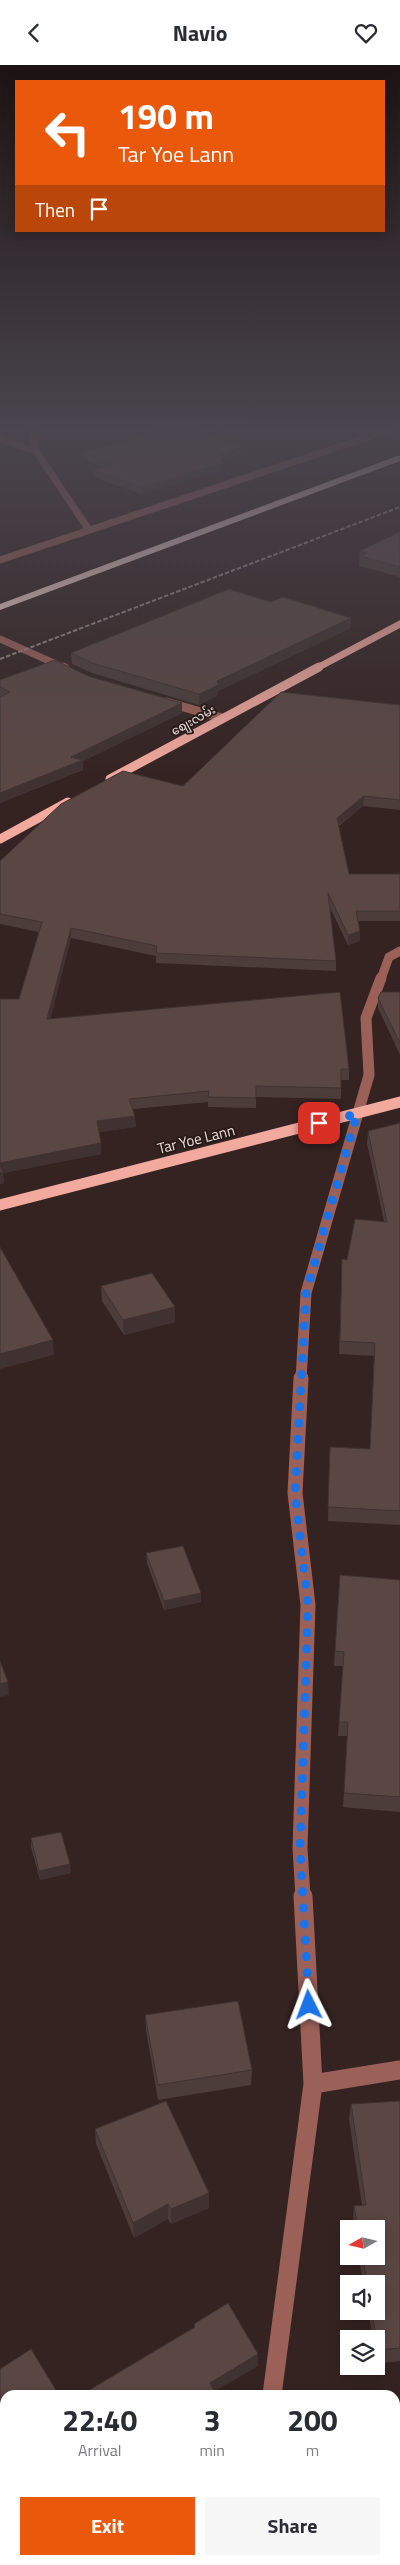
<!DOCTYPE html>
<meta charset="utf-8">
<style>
body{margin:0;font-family:"Titillium Web","Noto Sans Myanmar",sans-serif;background:#f7f7f7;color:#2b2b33;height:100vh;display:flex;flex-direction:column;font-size:19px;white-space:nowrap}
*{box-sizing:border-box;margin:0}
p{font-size:16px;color:#7c7c81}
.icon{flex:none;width:28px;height:28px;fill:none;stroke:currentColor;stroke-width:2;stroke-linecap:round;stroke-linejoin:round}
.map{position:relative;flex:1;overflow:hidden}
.sheet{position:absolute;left:0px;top:2325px;width:400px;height:175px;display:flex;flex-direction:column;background:#fff;border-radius:15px 15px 0 0;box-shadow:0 2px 12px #0003}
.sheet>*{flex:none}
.hud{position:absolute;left:15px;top:15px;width:370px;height:152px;border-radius:0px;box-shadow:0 2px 12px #0003;background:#ea580c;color:#fff;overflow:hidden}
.needle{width:32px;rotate:262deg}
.buttons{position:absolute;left:340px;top:2155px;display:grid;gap:10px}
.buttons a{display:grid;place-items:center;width:45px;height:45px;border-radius:0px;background:#fff;box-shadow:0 2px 12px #0003;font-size:25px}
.pin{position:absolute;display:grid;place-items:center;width:42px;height:42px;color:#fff;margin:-21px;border-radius:10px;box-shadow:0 2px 8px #0006}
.me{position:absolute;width:55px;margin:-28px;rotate:357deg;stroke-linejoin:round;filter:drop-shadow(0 0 4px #0008)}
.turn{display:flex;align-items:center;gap:18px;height:105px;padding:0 20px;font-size:22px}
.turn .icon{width:65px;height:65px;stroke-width:2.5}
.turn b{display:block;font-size:35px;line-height:42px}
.then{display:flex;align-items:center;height:48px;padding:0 20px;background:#0003;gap:10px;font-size:19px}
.eta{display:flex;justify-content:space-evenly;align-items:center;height:85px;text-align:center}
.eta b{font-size:30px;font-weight:700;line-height:35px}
.button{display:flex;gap:10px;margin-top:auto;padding:10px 20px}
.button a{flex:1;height:58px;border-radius:0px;background:#ea580c;color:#fff;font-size:20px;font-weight:700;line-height:58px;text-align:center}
.button a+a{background:#f7f7f7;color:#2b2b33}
header{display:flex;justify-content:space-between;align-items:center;height:65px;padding:0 20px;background:#fff;font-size:22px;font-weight:700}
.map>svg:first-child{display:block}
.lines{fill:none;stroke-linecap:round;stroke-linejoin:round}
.minor-far4{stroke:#9b6159;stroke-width:7}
.minor-far3{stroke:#9b6159;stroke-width:9}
.minor-far2{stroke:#9b6159;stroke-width:11}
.minor-far1{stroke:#9b6159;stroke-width:15}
.minor{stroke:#9b6159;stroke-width:19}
.major-far2{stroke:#f2a99e;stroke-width:7}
.major-far1{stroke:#f2a99e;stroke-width:9}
.major{stroke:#f2a99e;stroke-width:11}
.highway{fill:#f3d4d0;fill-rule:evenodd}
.rail{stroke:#988a88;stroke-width:2;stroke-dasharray:4.5 2;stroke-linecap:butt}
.wall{fill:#4d3d3a}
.shaded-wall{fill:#3f3230}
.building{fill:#5a4744;stroke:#3f3230}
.route{stroke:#1a73e8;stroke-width:9;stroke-dasharray:0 16.2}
.labels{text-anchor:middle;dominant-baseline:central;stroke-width:4;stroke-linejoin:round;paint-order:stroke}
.far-street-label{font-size:12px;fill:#ece0de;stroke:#2a1a17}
.street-label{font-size:15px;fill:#ece0de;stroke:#2a1a17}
</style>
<header><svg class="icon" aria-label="back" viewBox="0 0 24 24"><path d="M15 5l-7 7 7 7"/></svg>Navio<svg class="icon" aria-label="heart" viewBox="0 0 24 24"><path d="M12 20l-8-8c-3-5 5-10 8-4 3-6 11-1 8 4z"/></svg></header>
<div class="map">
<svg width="400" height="2500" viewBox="0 0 400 2500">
<rect width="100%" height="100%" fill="#342321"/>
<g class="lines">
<!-- minor-far4 -->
<path class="minor-far4" d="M31 362 36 386
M0 374 36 386 89 465
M0 495 398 362
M0 574 65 603"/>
<!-- minor-far3 -->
<path class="minor-far3" d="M63 602 65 603
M166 637 222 653
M381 914 389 892 400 886"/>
<!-- minor-far2 -->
<path class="minor-far2" d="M301 1315 306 1228 369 1010 366 953 381 913"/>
<!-- minor-far1 -->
<path class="minor-far1" d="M301 1313 295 1428 308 1540 300 1783 303 1832"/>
<!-- minor -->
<path class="minor" d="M313 2019 400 2005
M272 2330 313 2019 303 1831
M315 2495 317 2500
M14 2500 23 2495"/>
<!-- major-far2 -->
<path class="major-far2" d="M317 603 400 559"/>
<!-- major-far1 -->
<path class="major-far1" d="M110 714 319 602
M0 774 68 737"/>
<!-- major -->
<path class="major" d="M0 1140 400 1037"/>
<!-- highway -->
<path class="highway" d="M397 391H400V396L0 545V539Z"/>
<!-- rail -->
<path class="rail" d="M0 594 400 442"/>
</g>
<!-- wall -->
<path class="wall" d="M83 388 242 389 221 394 222 398V405L142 429 93 412 92 405 103 402 83 395Z
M400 467V512L359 501 360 486Z
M271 537 351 553V563L218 626V630L199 640 92 608 72 599 71 588Z
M88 611 182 648 83 696V705L0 738V615Z
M400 640V745L363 741 339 761 349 809H400V856H358L360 876 348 880 330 843 336 896V906L156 898V891L71 873 50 954 349 1004V1015H341V1034L256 1032V1043L208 1042V1037L133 1044 136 1062 99 1067 101 1089 3 1108 4 1118 0 1119 19 934 39 867 0 859V796L183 721Z
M400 927V990L378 943V933Z
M400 1058V1460L328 1456 330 1382 370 1384 374 1291 339 1289 342 1194 347 1195 384 1156 367 1079 368 1066Z
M101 1221 175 1257 124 1270 102 1236Z
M146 1488 201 1537 164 1545 147 1498Z
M340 1510 400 1515V1747L343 1742 348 1671H338L343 1601H334Z
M31 1773 71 1808 40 1815 31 1782Z
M145 1950 252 2005 251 2020 158 2035 146 1965Z
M400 2036V2296L377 2299 376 2274H373L368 2246H376V2219H363L359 2191H376V2164H354L353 2155 354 2141 362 2140 349 2054 351 2039Z
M95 2064 209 2128V2143L171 2159 168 2154 134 2173 96 2079Z
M174 2495H212L204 2500H176Z"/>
<!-- shaded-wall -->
<path class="shaded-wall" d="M221 362H240L221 368Z
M243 382 242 389 219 395V388Z
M222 398V405L142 429V422Z
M351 553V563L218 626V630L199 640V629L217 616Z
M182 638V648L83 696V705L0 738V728L71 692Z
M364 731 363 741 336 762 337 753Z
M71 863V873L48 964 47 954Z
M360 866V876L348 880V870Z
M135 1051 136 1062 97 1067V1056Z
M101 1078V1089L3 1108 4 1118 0 1119V1098Z
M175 1242V1257L124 1270 123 1255Z
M53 1275 54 1290 0 1304V1289Z
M201 1528V1537L164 1545V1536Z
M8 1617 9 1630 0 1632V1619Z
M70 1799 71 1808 40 1815 39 1806Z
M209 2128V2143L171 2159V2144Z
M168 2139V2154L134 2173 133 2158Z
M258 2289V2301L209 2330 210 2318Z
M5 2382V2394L0 2397V2385Z
M194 2495H212L204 2500H185Z"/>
<!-- building -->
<path class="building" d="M170 362H194L243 382 219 388 222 398 142 422 92 405 114 399 83 388Z
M400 467V502L360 491 367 488 360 486Z
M229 524 271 537 283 532 351 553 217 616 218 620 199 629 92 598 71 588Z
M55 595 88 611 182 638 71 692 83 695 0 728V632L10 627 0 622V615Z
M281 627 400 640V735L364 731 337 753 349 809H400V846H356L360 866 348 870 328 828 336 896 156 888 157 881 71 863 47 954 340 927 349 1004H341V1023L256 1021V1033L208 1032 209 1026 129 1034 135 1051 97 1056 101 1078 0 1098V934H19L42 857 0 849V796L61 739 123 706 183 721Z
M381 927H400V978L378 933Z
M400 1058V1446L328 1442 330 1382 370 1384 375 1278 340 1276 342 1194 347 1195 355 1154 387 1157 368 1066Z
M0 1100 3 1107 0 1108Z
M0 1182 53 1275 0 1289Z
M152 1208 175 1242 123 1255 101 1221Z
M183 1481 201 1528 164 1536 146 1488Z
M340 1510 400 1515V1732L344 1728 348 1657H339L344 1587 335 1586Z
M0 1596 8 1617 0 1619Z
M61 1767 70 1799 39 1806 31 1773Z
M238 1936 252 2005 158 2020 145 1950Z
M166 2036 209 2128 171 2144 168 2139 133 2158 95 2064Z
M400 2036V2283L378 2285 372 2246H376V2219H367L363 2191H376V2164H358L354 2141 366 2140 351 2039Z
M228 2238 258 2289 210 2318 216 2330H81L195 2262 194 2259Z
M31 2284 59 2330H5V2382L0 2385V2304Z
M179 2495H194L185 2500H182Z"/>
<!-- sky -->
<linearGradient id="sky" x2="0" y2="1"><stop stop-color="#1d1312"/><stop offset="0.51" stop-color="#4a454e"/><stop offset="1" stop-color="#4a454e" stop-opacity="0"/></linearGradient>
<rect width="400" height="712" fill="url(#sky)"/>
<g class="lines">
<!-- route -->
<path class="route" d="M309 1940 300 1783 308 1540 295 1428 306 1228 357 1049 319 1058"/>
</g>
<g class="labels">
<!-- far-street labels -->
<g class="far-street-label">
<text transform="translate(193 655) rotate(-29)">စျေးလမ်း</text>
</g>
<!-- street labels -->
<g class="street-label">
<text transform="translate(196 1074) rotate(-14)">Tar Yoe Lann</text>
</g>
</g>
</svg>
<div class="buttons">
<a><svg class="needle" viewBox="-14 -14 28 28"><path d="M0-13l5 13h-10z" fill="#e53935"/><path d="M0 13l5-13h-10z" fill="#7c7c81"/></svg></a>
<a><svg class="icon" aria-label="sound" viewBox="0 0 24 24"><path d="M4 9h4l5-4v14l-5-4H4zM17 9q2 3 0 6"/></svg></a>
<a><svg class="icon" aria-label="layers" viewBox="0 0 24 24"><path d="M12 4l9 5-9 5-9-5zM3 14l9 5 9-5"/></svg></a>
</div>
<div class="pin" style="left:319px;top:1058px;background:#d93025"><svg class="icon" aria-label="arrive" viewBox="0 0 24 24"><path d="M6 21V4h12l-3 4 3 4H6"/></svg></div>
<svg class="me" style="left:309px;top:1940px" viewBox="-20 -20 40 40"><path d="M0-17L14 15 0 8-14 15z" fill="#1a73e8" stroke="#fff" stroke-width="4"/></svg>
<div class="hud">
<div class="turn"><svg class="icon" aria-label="left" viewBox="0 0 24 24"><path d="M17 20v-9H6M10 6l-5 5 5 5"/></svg><div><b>190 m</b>Tar Yoe Lann</div></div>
<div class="then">Then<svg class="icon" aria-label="arrive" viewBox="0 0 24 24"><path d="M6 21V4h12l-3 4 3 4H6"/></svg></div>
</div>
<section class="sheet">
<div class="eta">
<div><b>22:40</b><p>Arrival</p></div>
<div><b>3</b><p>min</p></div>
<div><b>200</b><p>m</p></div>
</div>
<div class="button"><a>Exit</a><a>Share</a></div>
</section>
</div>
